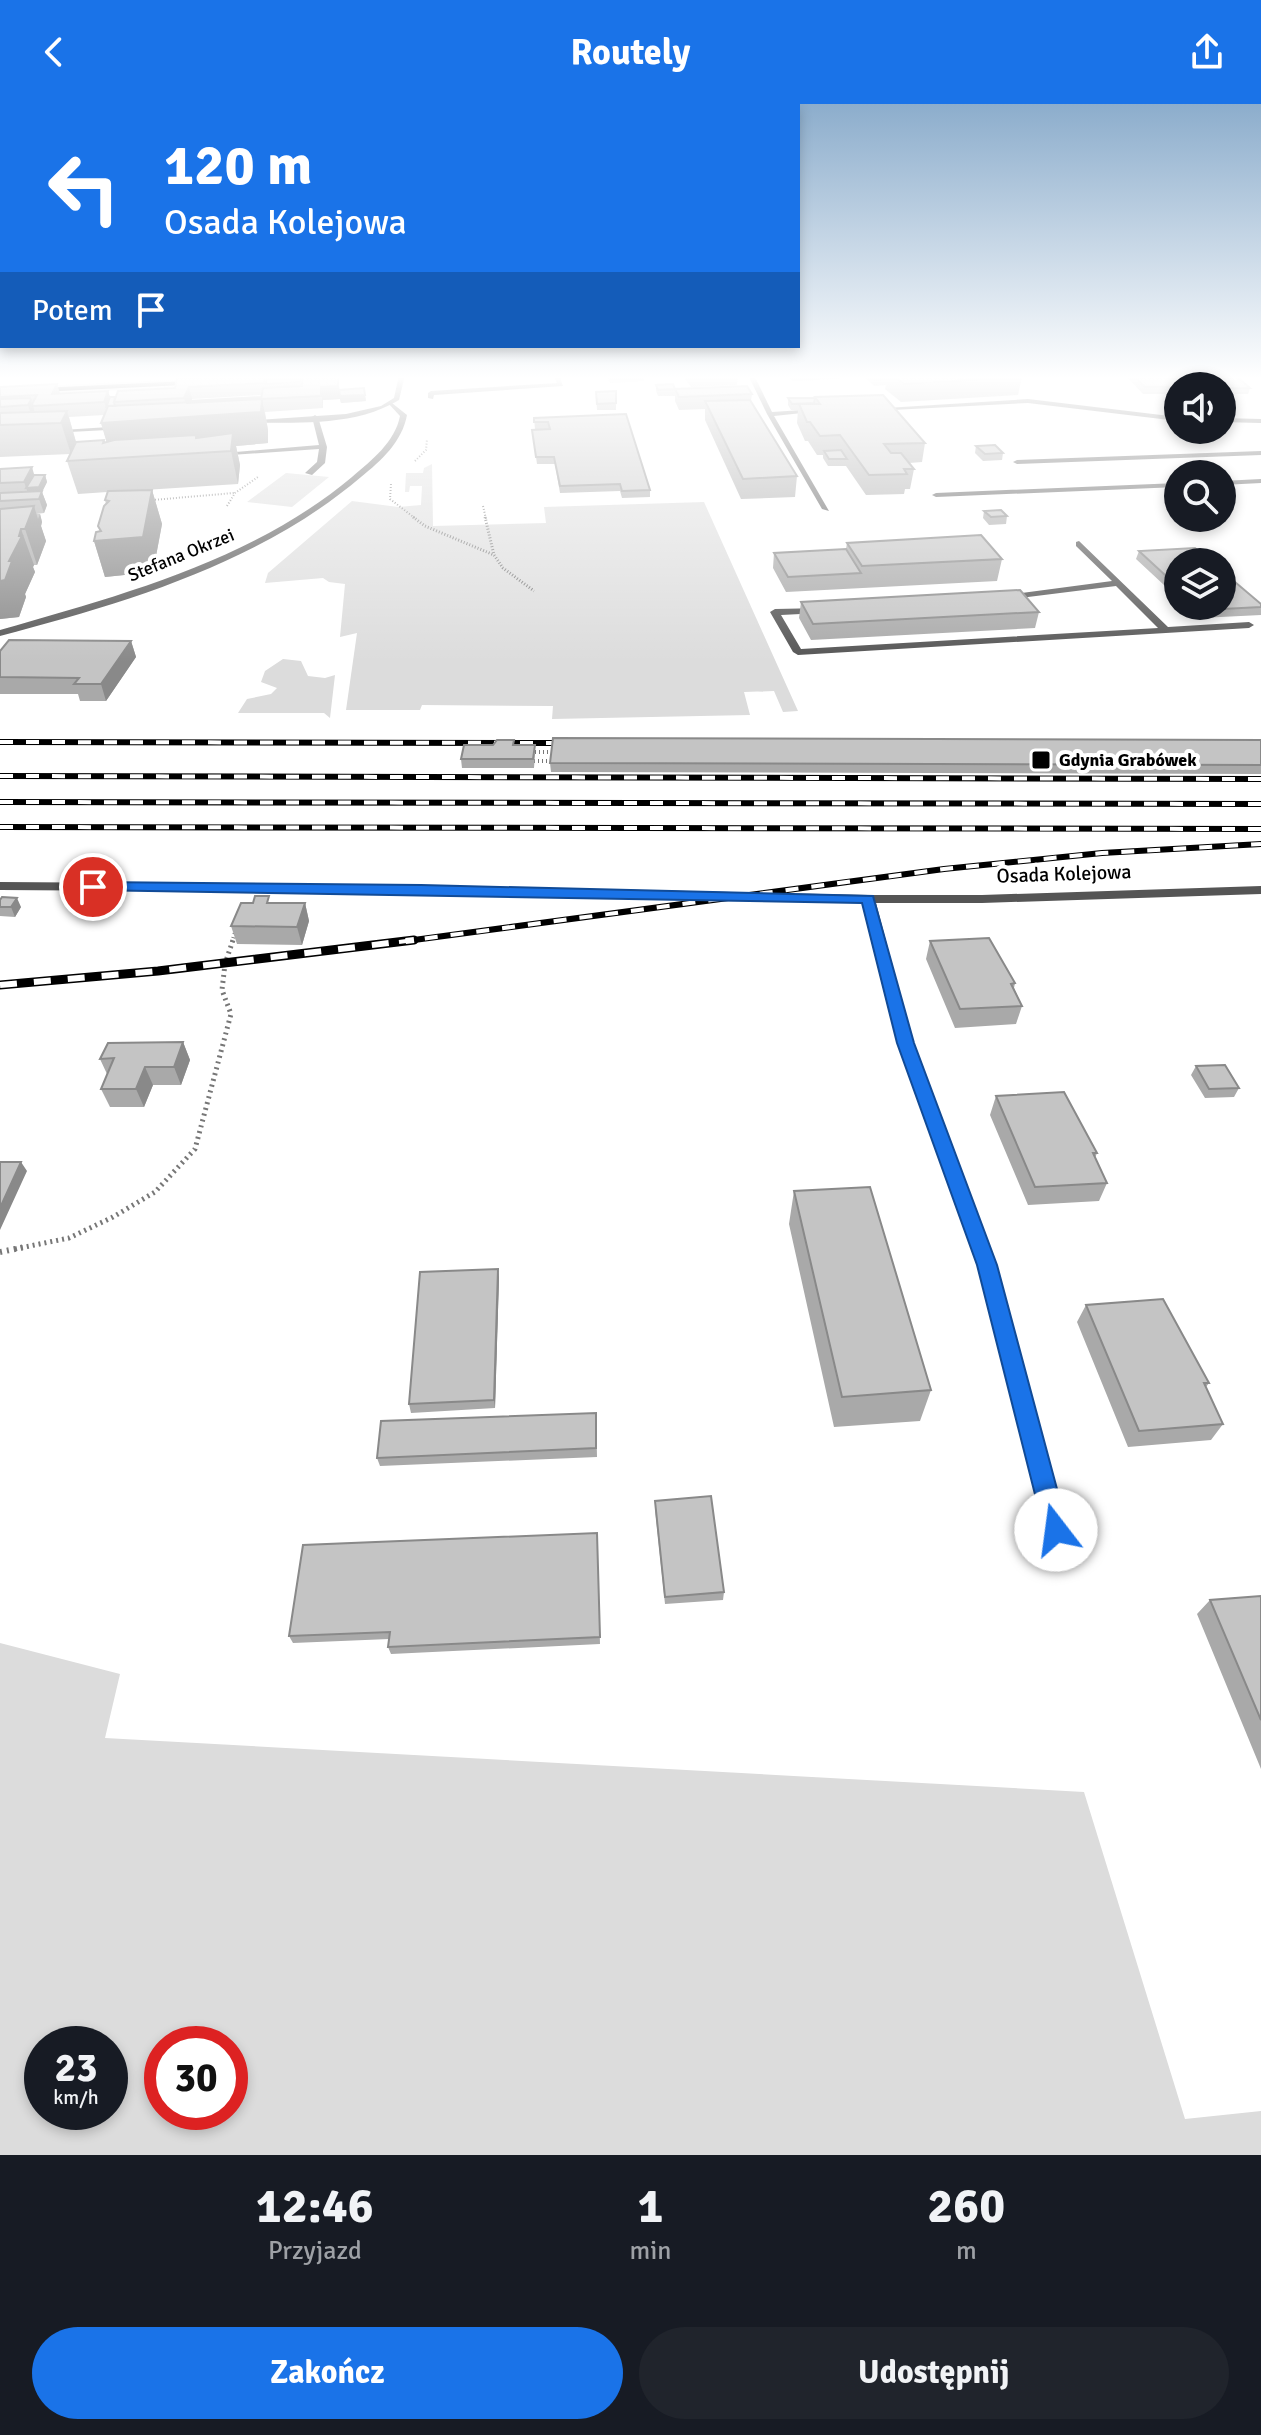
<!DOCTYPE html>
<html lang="pl">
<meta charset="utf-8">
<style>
body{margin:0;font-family:Signika,sans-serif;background:#20242c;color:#f1f3f6;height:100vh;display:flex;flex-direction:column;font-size:30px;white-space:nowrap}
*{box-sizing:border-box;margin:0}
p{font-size:26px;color:#9ea1a6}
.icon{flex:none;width:44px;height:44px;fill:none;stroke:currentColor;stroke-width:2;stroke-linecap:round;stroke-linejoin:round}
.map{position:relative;height:2051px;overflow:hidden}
.details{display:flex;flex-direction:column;background:#171b24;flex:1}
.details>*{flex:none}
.banner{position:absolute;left:0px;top:0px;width:800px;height:244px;box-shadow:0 4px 12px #0003;background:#1a73e8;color:#fff;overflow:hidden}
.tools{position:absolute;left:1164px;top:268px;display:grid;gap:16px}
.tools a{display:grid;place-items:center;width:72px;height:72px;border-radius:50%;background:#171b24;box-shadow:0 4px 12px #0003;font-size:40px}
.speed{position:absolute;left:24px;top:1922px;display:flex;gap:16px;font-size:40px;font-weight:700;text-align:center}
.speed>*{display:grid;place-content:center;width:104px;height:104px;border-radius:50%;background:#171b24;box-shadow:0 4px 12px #0003;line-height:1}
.speed small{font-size:20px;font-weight:400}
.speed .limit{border:12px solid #d22;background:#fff;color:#111}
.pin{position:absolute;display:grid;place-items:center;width:68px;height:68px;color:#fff;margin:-34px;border:4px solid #fff;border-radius:50%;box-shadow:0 2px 8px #0007}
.me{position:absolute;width:88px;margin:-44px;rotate:345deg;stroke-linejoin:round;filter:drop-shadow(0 0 6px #0008)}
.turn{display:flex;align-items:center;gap:28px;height:168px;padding:0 32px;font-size:36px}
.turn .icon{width:104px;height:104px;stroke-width:2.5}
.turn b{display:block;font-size:56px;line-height:68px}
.then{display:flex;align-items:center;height:76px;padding:0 32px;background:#0003;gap:16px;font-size:30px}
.eta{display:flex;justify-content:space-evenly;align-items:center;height:136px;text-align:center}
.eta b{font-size:48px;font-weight:800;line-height:56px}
.action{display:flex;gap:16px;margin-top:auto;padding:16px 32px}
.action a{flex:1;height:92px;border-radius:48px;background:#1a73e8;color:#fff;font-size:32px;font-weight:800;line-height:92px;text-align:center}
.action a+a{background:#20242c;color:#f1f3f6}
header{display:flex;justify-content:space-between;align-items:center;height:104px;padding:0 32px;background:#1a73e8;color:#fff;font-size:36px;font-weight:800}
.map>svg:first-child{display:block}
.green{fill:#dcdcdc;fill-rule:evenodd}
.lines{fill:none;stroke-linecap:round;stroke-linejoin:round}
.primary-casing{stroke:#dbdbdb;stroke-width:4}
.path-far4{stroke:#777;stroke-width:2;stroke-dasharray:1 2;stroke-linecap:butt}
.path-far3{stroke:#777;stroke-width:3;stroke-dasharray:1 2;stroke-linecap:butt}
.path-far2{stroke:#777;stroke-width:4;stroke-dasharray:1 3;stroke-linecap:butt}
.path-far1{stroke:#777;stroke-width:5;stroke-dasharray:2 4;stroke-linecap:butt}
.path{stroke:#777;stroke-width:6;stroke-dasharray:2 5;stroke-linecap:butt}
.lane{fill:#555;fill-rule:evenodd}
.street{fill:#555;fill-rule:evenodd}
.primary{fill:#000;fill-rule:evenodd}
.rail-far1-casing{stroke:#000;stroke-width:6}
.rail-casing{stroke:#000;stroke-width:9}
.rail-far1{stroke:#fff;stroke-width:4;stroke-dasharray:13;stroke-linecap:butt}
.rail{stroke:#fff;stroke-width:6;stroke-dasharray:17;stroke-linecap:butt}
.wall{fill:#a9a9a9;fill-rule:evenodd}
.shaded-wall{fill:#898989}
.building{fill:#c4c4c4;stroke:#898989;stroke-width:2}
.route{fill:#1a73e8;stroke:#114b97;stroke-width:2}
.poi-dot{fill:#000;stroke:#fff;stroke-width:3}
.labels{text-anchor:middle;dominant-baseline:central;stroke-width:8;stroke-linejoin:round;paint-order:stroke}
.far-street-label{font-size:18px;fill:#000;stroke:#fff}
.far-poi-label{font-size:18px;font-weight:bold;fill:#000;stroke:#fff;text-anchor:start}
.street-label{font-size:20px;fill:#000;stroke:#fff}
</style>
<header><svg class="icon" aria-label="back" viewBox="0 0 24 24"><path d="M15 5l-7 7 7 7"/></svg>Routely<svg class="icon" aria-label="share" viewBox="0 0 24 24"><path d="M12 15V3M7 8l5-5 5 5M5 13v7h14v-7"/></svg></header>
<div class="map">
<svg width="1261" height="2051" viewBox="0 0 1261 2051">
<rect width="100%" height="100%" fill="#fff"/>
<!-- green -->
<path class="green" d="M432 360 433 422 546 419 544 403 704 398 798 607 783 608 774 587 744 588 750 611 552 615 553 602 422 601 420 606H346L357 529 340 533 345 480 329 478 323 474 265 479 268 469 352 397 398 403 421 401 422 382H410L409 388H405L406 369H423L424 364Z
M286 369 329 373 292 403 247 398Z
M283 555 301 557 308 572 325 574 335 571 330 614 324 609H238L247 595 271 590 277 584 261 578 265 567Z
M0 1539 120 1570 105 1634 1084 1688 1185 2015 1261 2007V2051H0ZM42 1940H110V2008H42ZM162 1940H230V2008H162Z"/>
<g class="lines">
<defs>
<path id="primary" d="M294 271H339L239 278 235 276Z
M206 276 203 280 0 290V286Z"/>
</defs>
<!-- primary casing -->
<use href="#primary" class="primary-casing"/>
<!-- path-far4 -->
<path class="path-far4" d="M415 357 426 346 427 335
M391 380 390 395 416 415
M152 396 234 389
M227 402 235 389 258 373
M483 402 486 415"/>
<!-- path-far3 -->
<path class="path-far3" d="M413 413 425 422 494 451 503 464 534 487
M485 413 494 451"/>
<!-- path-far2 -->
<path class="path-far2" d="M531 648H557
M530 657H556
M232 838 236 825"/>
<!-- path-far1 -->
<path class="path-far1" d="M15 1145 69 1134 113 1113 155 1088 195 1045 231 910 222 886 225 860 233 836"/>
<!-- path -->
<path class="path" d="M0 1148 25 1143"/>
<!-- lane -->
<path class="lane" d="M553 271H559L563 282 434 291 433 295 428 294V289L431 287 557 279Z
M748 271H754L772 308 818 305 821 307 774 312 829 407 822 405 767 310Z
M1028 295 1178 313V317L1028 299 873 307 870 305Z
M388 299H392L407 311C402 338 381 357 361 373 260 459 126 499 0 532V526C122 491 253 456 352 373 372 356 395 338 400 312Z
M315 311 318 313 327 343 325 359 312 371 305 369 317 358 319 345 216 352 212 350 319 341 312 313Z
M1222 314 1261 315V319L1222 318Z
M1261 347V351L1017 360 1013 358 1017 356Z
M1261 375V379L1222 381V377Z
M1178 379V383L936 393 932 391 936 389Z
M1079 437 1168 523 1249 518 1254 521 1249 524 798 551 793 548 770 508 775 505 823 504V508L820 509 781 511 801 545 1158 524 1116 482 1004 496 1002 494 1007 491 1112 477 1076 442V438Z"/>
<!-- street -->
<path class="street" d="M399 271H405L399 296C354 323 298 318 247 319L244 317 346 310 381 302 394 294Z
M124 322 126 325 51 329 47 327Z
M0 778 421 781 868 791H982L1261 782V790L982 799H876L913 939 996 1161 1067 1426 1063 1433 1056 1436 1049 1433 1045 1426 978 1161 899 939 862 799 421 789 0 786Z"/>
<!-- primary -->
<use href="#primary" class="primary"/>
<defs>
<path id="rail-far1" d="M0 638 576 639
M0 672 1261 675
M0 698 1261 700
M0 723 1261 725
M399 838 944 765 1102 749 1261 740"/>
<path id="rail" d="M0 881 158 867 414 836"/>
</defs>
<!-- rail-far1 casing -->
<use href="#rail-far1" class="rail-far1-casing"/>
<!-- rail casing -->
<use href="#rail" class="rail-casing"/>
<!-- rail-far1 -->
<use href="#rail-far1" class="rail-far1"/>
<!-- rail -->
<use href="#rail" class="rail"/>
</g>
<!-- wall -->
<path class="wall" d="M606 271H644V277L610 279Z
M685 271H738L737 281 691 283 685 275Z
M787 271H839L838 275 793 277Z
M866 271H1018L1022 273 1018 291 901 298 885 285 886 281 874 282 866 274Z
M1125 271H1235L1250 284 1248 290H1222V282H1178V290H1143Z
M302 274 340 286 364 284 366 297 341 299 340 295 323 296V304L265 308 268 326V339L236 342 240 361 238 380 144 386H152L162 420 153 468 105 473 94 437 100 428 98 422 106 400 105 396 107 388 78 390 67 357 70 350 0 353V283L60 290 108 287 110 293 175 284ZM261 291V293L191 297 192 295ZM104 311 101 319 107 338H76L69 313Z
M656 281 675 285 752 290 751 297 797 372 795 393 741 395 705 316V305L679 306 675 297V292H658L656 287Z
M616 287V306H597L596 288Z
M883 291 925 339 922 358 909 359 914 365 910 385H905L904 390 866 391 846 362H828L823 354V351H817L808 337H805L797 319 798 306H791L788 301V294Z
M626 310 650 386V393L622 394 620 387 560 389 555 360H537L532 326 549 325H535L534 314Z
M976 342 1003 349 1002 356 983 357 975 349Z
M0 365 34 371H45L47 378 42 388 47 401 44 409 36 410H40L42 418 41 422 46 437 37 461H34L33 463 35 468 25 490 26 493 19 513 0 515Z
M984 407 1007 412 1006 420 989 421 983 414Z
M847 439 1002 455 997 477 786 488 773 464 774 449 846 445Z
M1139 447 1178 458V494L1136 455Z
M801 498 1039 508 1035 524 811 536 799 514Z
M1261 500V511L1200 514 1187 502Z
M131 537 136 553 106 597H80L78 590H0V547Z
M514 636V641L535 650 534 664H462L461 655 493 641Z
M1261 636V670L551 668 550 659Z
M0 796 21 803 15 813 0 812Z
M270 799H305L309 817 302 841 237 840 231 822Z
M930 837 1015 879 1014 884 1022 902 1016 920 955 924 926 855Z
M183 938 190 956 181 981H153L144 1003H110L101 985 107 970 100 955Z
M1196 962 1239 984 1234 993 1205 994 1191 971Z
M996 992 1097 1049 1095 1054 1107 1079 1099 1097 1028 1101 990 1011Z
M794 1087 931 1286 920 1317 834 1323 789 1120Z
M498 1165 499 1174 495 1304 411 1309 409 1300Z
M1086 1201 1209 1279 1206 1283 1223 1320 1211 1336 1128 1343 1077 1218Z
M596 1309 597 1353 380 1362 377 1354Z
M655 1397 724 1488 723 1496 665 1500 655 1405Z
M597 1429 600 1540 391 1550 388 1543 389 1535 293 1539 289 1532Z
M1261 1492V1665L1197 1510 1210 1496Z"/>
<!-- shaded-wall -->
<path class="shaded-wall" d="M338 271 340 292 365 291 366 297 341 299 340 295 323 296V304L321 283Z
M57 280 61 292 52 290Z
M189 283 192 295 187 307 184 294Z
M108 287 112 300 106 304 104 298Z
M262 295 268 326V339L236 342 240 361 238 380 231 347 110 350 101 319Z
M31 296 37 315 34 320 28 301Z
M67 307 76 338 71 350 61 319Z
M32 363 36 377 45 371 47 378 42 388 47 401 44 409 39 395 29 392 24 378Z
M152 386 162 420 153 468 105 473 94 437Z
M34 402 38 415 40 410 42 418 41 422 46 437 37 461 25 425Z
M21 425 34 461 33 463 35 468 25 490 26 493 19 513 0 515V477Z
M131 537 136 553 106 597 101 580Z
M17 794 21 803 15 813 11 803Z
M305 799 309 817 302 841 297 823Z
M183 938 190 956 181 981 174 963Z
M145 963 153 981 144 1003 136 985Z
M21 1058 27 1067 0 1126V1104Z
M498 1165 499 1174 495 1304 494 1296Z"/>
<!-- building -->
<path class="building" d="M241 271H265L264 279 189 283 184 294 114 298 118 287 175 284 177 274Z
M302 271H338V282L321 283V292L261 295 263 284 302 282Z
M870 271H886L887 275 874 276Z
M892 271H1018L1022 273 904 280Z
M1133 271H1235L1250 284H1222V282L1145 283Z
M302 274V277L297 278 266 280V275Z
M57 280 52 290 108 287 104 298 33 302 32 300 37 291 0 293V283Z
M673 280 675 285 658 286 656 281Z
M747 282 752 290 679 293 675 285Z
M364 284 365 291 340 292 339 286Z
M616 287V299L597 300 596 288Z
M883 291 925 339 884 340 891 349H901L914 365H904L907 370 869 371 840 331 820 332 810 318H807L799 300H820L815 293Z
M110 293H115L114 298 115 302H108L106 304Z
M261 293V295L188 299 189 297Z
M30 294 31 296 28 301 0 303V295Z
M788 294H815L814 299 792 300Z
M262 295 261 308 101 319 108 302Z
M750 296 797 372 743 375 705 297Z
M67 307 61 319 0 321V309Z
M626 310 650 386 622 387 620 380 560 382 554 353H536L532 326 550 325 548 318H534V314Z
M233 329 231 347 67 357 76 338 104 336 103 339 114 336 196 331V334Z
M995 341 1003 349 985 350 976 342Z
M841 346 847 355H829L824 347Z
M32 363 24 378 0 379V365Z
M34 371H45L39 383 26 384Z
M152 386 143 433 94 437 96 428 101 427 98 422 104 402 109 397 105 396 108 387Z
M42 387 39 395 0 397V389Z
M34 402 25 425H21L19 432H22L9 457H12L5 476 0 477V405Z
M1001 406 1007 412 991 413 984 407Z
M981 431 1002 455 862 462 847 439Z
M1195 444 1211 458H1178V483L1139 447Z
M846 445 861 469 788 473 774 449Z
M1222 467 1261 500V503L1203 506 1198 502H1222Z
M1020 486 1039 508 813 520 801 498Z
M9 536 131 537 101 580H74L79 574 0 573V547Z
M553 634 1261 636V661L550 659Z
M497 636H514L513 641H535L533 655H461L464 641H493Z
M255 792H269L267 799H305L297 823 231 822 241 799H253Z
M2 793 17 794 11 803H0V796Z
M989 834 1015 879 1011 880 1022 902 960 905 930 837Z
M183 938 174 963H145L136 985H101L114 954 100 955 108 939Z
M1225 961 1239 984 1209 985 1196 962Z
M1064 988 1097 1049H1093L1107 1079 1035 1083 996 992Z
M0 1058H21L0 1104Z
M870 1083 931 1286 842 1293 794 1087Z
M498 1165 494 1296 409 1300 420 1168Z
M1163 1195 1209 1279H1204L1223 1320 1139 1327 1086 1201Z
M596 1309V1344L377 1354 381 1317Z
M711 1392 724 1488 665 1493 655 1397Z
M597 1429 600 1533 388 1543 390 1528 289 1532 303 1441Z
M1261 1492V1616L1210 1496Z"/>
<!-- sky -->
<linearGradient id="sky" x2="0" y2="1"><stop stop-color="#8cadcc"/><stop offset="0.49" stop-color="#fff"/><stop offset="1" stop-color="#fff" stop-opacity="0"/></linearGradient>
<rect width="1261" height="558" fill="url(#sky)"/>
<!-- route -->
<path class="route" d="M93 778 421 781 873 792 914 939 997 1161 1068 1426 1065 1434 1056 1437 1048 1434 1044 1426 977 1161 897 939 862 799 88 786 86 783Z"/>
<!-- markers -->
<rect class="poi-dot" x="1031" y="646" width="20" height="20" rx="4"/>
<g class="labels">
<!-- far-street labels -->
<g class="far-street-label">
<text transform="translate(181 451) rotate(-22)">Stefana Okrzei</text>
</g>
<!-- far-poi labels -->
<g class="far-poi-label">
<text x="1059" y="656">Gdynia Grabówek</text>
</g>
<!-- street labels -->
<g class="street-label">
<text transform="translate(1064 770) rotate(-2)">Osada Kolejowa</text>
</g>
</g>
</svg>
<div class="tools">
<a><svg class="icon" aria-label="sound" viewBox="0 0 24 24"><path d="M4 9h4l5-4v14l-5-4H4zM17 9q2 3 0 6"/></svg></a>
<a><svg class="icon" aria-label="search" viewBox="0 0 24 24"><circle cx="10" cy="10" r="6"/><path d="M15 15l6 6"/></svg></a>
<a><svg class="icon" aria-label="layers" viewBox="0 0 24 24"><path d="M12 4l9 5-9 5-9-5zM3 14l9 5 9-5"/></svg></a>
</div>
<div class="speed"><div>23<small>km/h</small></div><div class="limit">30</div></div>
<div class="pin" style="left:93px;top:783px;background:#d93025"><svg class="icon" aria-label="arrive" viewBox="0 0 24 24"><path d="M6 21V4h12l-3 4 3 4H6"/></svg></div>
<svg class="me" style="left:1056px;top:1426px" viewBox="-20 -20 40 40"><circle r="19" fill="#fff"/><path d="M0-13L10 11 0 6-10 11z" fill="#1a73e8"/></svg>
<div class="banner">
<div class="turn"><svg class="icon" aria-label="left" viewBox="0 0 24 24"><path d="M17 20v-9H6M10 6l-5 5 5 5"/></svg><div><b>120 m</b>Osada Kolejowa</div></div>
<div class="then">Potem<svg class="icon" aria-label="arrive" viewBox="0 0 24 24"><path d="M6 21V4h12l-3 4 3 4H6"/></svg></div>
</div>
</div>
<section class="details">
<div class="eta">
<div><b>12:46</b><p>Przyjazd</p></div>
<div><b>1</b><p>min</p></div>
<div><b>260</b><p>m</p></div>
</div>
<div class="action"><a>Zakończ</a><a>Udostępnij</a></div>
</section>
